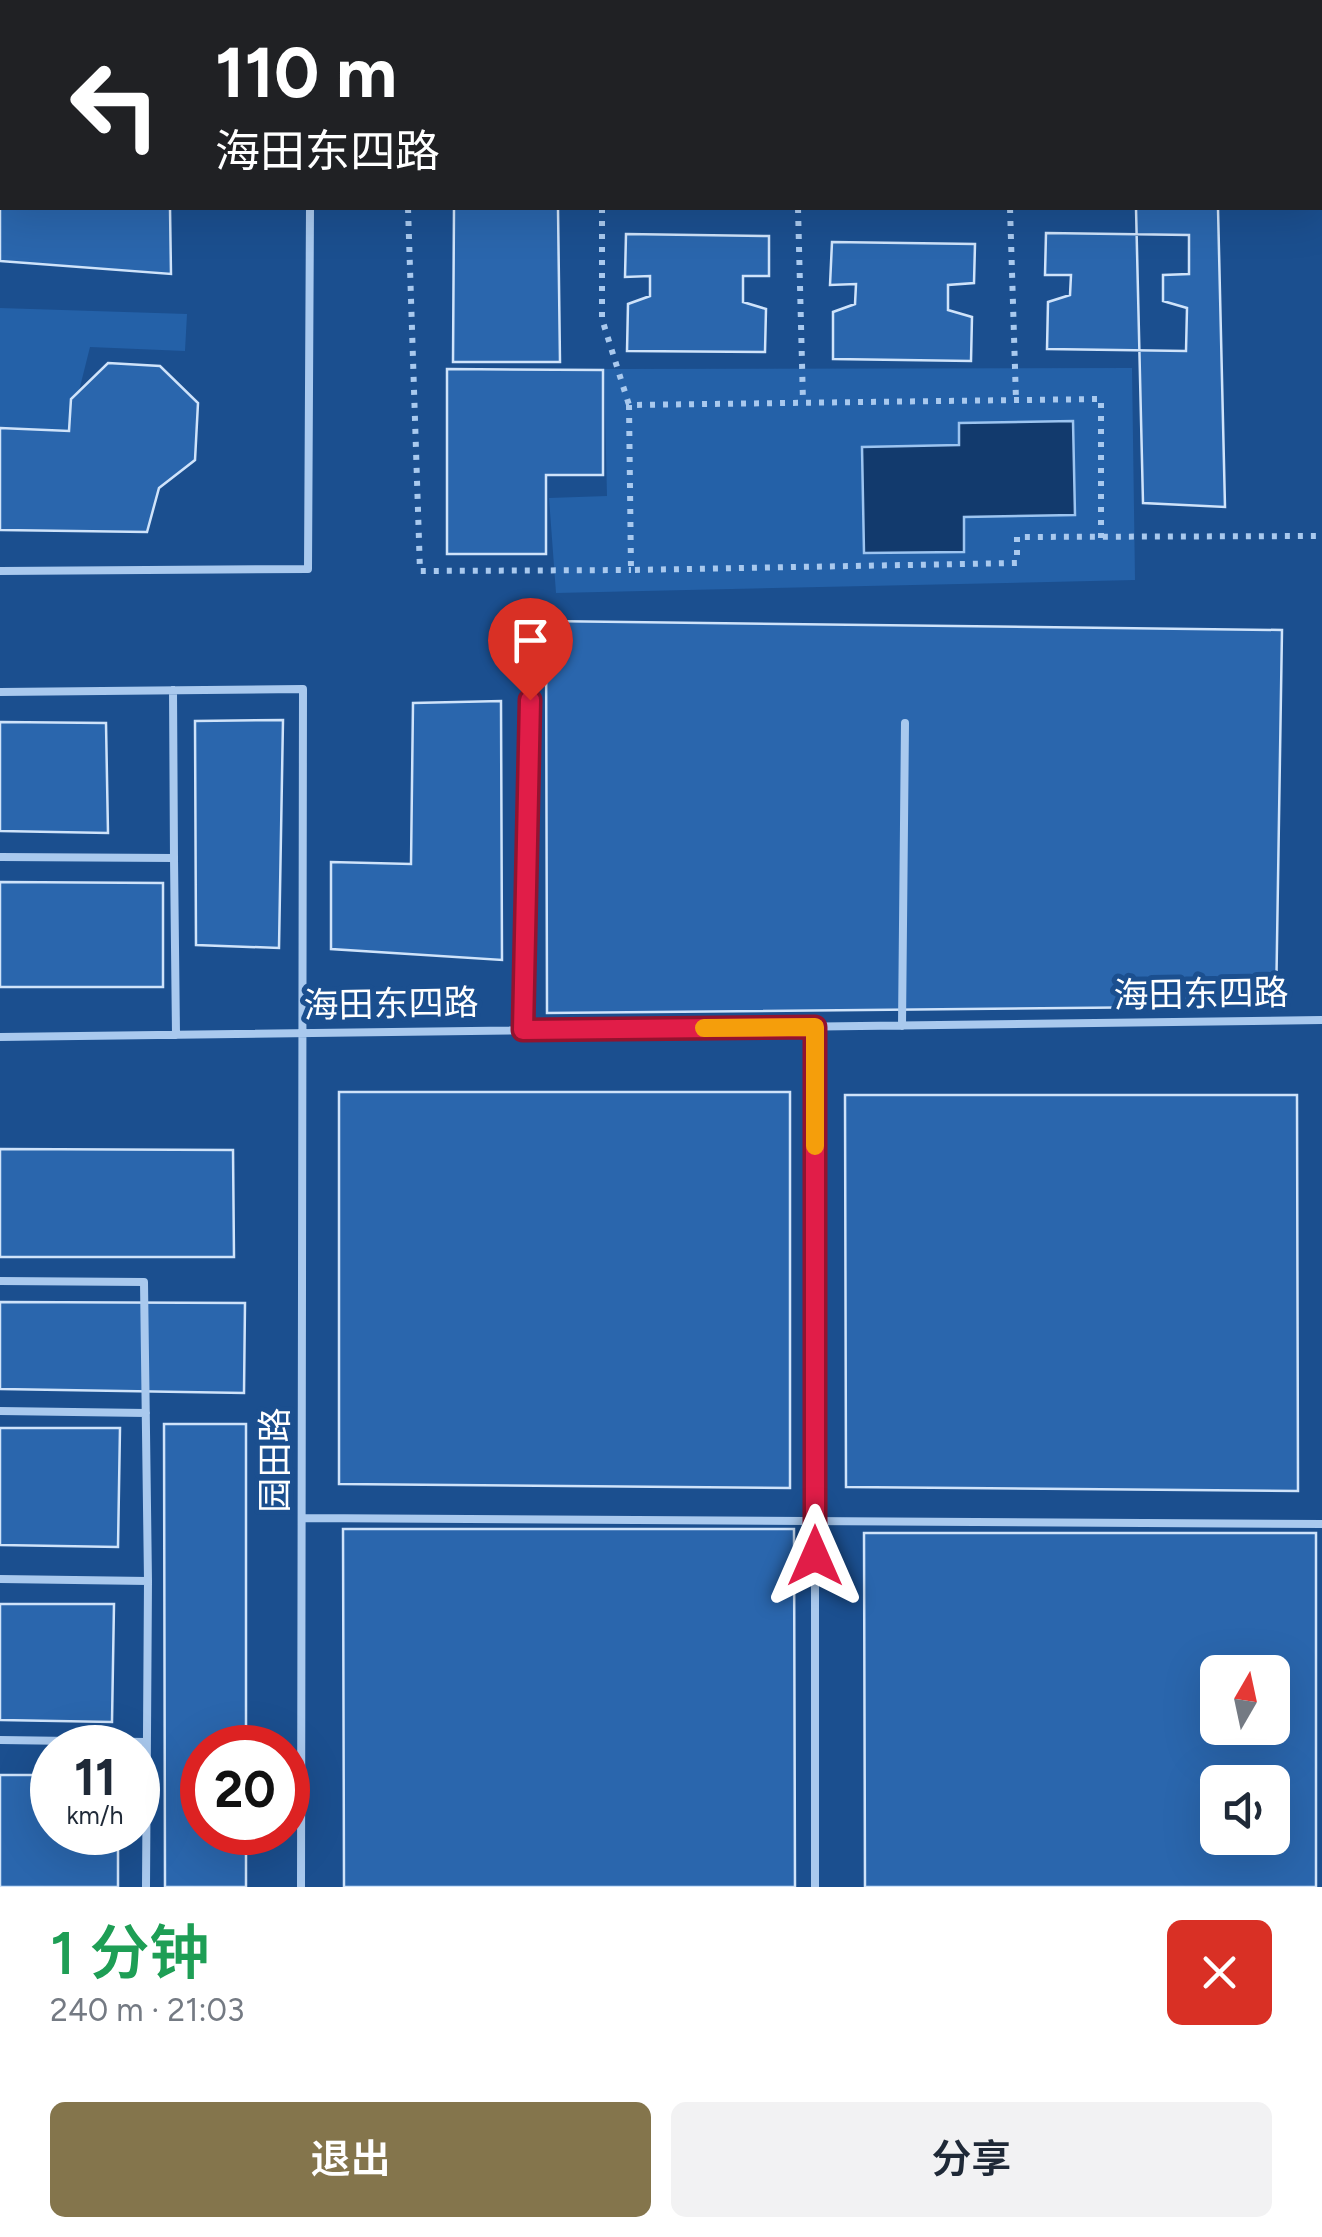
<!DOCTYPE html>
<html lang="zh">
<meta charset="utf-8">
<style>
body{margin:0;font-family:Figtree,"Noto Sans SC",sans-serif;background:#f2f2f3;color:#1f2937;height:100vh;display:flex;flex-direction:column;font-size:38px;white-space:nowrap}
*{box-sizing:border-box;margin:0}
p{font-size:32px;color:#747a83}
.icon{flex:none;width:55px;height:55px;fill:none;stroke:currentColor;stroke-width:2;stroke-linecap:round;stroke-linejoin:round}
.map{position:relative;height:1887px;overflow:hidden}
.sheet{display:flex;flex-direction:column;background:#fff;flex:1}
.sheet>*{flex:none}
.top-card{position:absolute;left:0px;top:0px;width:1322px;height:210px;box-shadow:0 10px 40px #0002;background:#202124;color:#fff;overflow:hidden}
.needle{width:65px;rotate:9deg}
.controls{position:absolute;left:1200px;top:1655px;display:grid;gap:20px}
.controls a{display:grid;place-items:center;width:90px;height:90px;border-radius:15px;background:#fff;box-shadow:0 10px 40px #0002;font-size:50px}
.speed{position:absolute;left:30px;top:1725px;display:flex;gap:20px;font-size:50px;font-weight:700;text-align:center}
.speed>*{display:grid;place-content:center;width:130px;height:130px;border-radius:50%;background:#fff;box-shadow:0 10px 40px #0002;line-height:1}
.speed small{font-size:25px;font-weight:400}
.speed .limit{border:15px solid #d22;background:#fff;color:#111}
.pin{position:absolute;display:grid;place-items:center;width:85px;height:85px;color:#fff;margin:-102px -42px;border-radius:50% 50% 50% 0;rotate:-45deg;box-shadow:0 0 10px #0007}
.pin .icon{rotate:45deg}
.me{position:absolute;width:110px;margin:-55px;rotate:0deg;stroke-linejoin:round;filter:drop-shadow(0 0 8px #0008)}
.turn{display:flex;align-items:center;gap:35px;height:210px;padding:0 50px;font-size:45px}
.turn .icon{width:130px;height:130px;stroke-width:2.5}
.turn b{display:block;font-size:70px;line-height:85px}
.round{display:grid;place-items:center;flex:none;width:105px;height:105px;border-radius:15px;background:#f2f2f3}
.overview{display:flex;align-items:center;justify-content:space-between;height:170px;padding:0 50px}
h1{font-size:60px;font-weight:600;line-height:75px;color:#1e9e55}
.cta{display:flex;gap:20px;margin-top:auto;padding:20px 50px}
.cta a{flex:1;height:115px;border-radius:15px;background:#84754c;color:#fff;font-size:40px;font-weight:600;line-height:115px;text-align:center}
.cta a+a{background:#f2f2f3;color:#1f2937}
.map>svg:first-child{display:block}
.green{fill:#2461a8}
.water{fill:#123a6d;stroke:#9cc4f0;stroke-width:2.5}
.building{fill:#2a66ad;stroke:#cfe3fa;stroke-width:2.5;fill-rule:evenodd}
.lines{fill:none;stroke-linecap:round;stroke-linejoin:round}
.path{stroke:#a9c9ee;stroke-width:6;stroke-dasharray:5 8;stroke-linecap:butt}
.service{stroke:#a9c9ee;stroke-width:8}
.route-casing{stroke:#92132f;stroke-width:25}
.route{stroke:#e11d48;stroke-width:18}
.slow{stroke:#f59e0b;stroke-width:18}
.labels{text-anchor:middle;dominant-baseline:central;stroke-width:10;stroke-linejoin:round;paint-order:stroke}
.street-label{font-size:35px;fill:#fff;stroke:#1b4f8f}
</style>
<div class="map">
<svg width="1322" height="1887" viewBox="0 0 1322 1887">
<rect width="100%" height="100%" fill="#1b4f8f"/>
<!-- green -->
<path class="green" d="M0 308 187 314 185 351 90 347 69 431 0 428Z
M1132 368 1135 580 556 593 549 498 607 496 604 369Z"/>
<!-- water -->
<path class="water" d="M1073 421 1075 515 964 517V552L864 553 862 447 959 445V423Z"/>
<!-- building -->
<path class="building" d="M0 125 2 208H170L171 274 0 261Z
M454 208H558L560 362H453Z
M1136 208H1218L1225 507 1143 503Z
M1046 233 1189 235V274L1163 275V301L1187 308 1186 351 1047 349 1048 302 1070 295 1071 275H1045Z
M626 234 769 236V276H743V302L766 309 765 352 627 351 628 304 650 296V276L625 277Z
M832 242 975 244 974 283 948 285V310L972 317 971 361 833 359V312L855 304 856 284 830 285Z
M108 363 160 366 198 403 195 460 159 488 147 532 0 530V428L69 431 71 399Z
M447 369 603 370V475H546V554H447Z
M546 621 1282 630 1276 1006 547 1013Z
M501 701 502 960 331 949V862L411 864 413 703Z
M283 720 279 948 196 945 195 721Z
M0 722 106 723 108 833 0 831Z
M0 882 163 883V987H0Z
M339 1092H790V1488L339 1484Z
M845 1095H1297L1298 1491 846 1487Z
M0 1149 233 1150 234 1257H0Z
M0 1302 245 1303 244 1393 0 1389Z
M164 1424H246V1748H202V1832H246V1887H165Z
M0 1428H120L118 1547 0 1545Z
M343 1529H794L795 1887H344Z
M864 1533H1316V1887H865ZM1218 1672H1272V1728H1218ZM1218 1782H1272V1838H1218Z
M0 1604H114L112 1722 0 1720Z
M0 1775H52V1832H118V1887H0Z"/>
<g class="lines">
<!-- path -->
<path class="path" d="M98 2 99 0
M0 115H2
M408 208 420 571 631 570
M602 208V319L629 405
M798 208 803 402
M1010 208 1016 400
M1101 538V399L629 405 631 570 1017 563V537L1322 536"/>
<!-- service -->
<path class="service" d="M312 2V0
M0 571 308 569 310 208
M0 692 303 689 301 1887
M0 857 174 858 173 690
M174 858 176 1035
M902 1026 905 723
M815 1027V1887
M523 1030 531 627
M0 1037 1322 1020
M0 1281 144 1282 148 1581 146 1887
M0 1411 146 1413
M302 1518 1322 1524
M0 1579 148 1581
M0 1740 146 1742"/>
</g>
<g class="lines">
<defs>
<path id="route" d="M530 700 523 1030 815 1027V1556"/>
</defs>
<!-- route casing -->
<use href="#route" class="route-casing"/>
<!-- route -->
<use href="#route" class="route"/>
<!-- slow -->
<path class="slow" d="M704 1028 815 1027V1146"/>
</g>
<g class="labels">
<!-- street labels -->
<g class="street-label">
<text transform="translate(1201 994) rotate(-1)">海田东四路</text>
<text transform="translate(391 1004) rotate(-1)">海田东四路</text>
<text transform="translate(275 1460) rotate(-90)">园田路</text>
</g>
</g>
</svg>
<div class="controls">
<a><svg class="needle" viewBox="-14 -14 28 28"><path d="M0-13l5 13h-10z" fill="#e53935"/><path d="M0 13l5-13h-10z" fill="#747a83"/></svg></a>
<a><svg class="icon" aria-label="sound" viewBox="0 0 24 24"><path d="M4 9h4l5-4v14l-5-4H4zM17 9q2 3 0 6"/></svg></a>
</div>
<div class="speed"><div>11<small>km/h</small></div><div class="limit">20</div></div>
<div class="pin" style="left:530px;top:700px;background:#d93025"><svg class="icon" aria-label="arrive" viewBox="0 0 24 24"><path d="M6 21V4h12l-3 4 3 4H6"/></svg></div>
<svg class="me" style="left:815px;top:1556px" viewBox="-20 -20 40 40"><path d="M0-17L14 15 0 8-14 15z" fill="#e11d48" stroke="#fff" stroke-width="4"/></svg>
<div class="top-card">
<div class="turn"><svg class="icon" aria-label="left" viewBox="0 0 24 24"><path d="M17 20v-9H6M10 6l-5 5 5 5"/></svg><div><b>110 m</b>海田东四路</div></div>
</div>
</div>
<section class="sheet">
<div class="overview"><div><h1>1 分钟</h1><p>240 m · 21:03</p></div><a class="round" style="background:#d93025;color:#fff"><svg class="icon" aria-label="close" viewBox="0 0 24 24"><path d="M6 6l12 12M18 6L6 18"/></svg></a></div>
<div class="cta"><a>退出</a><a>分享</a></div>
</section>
